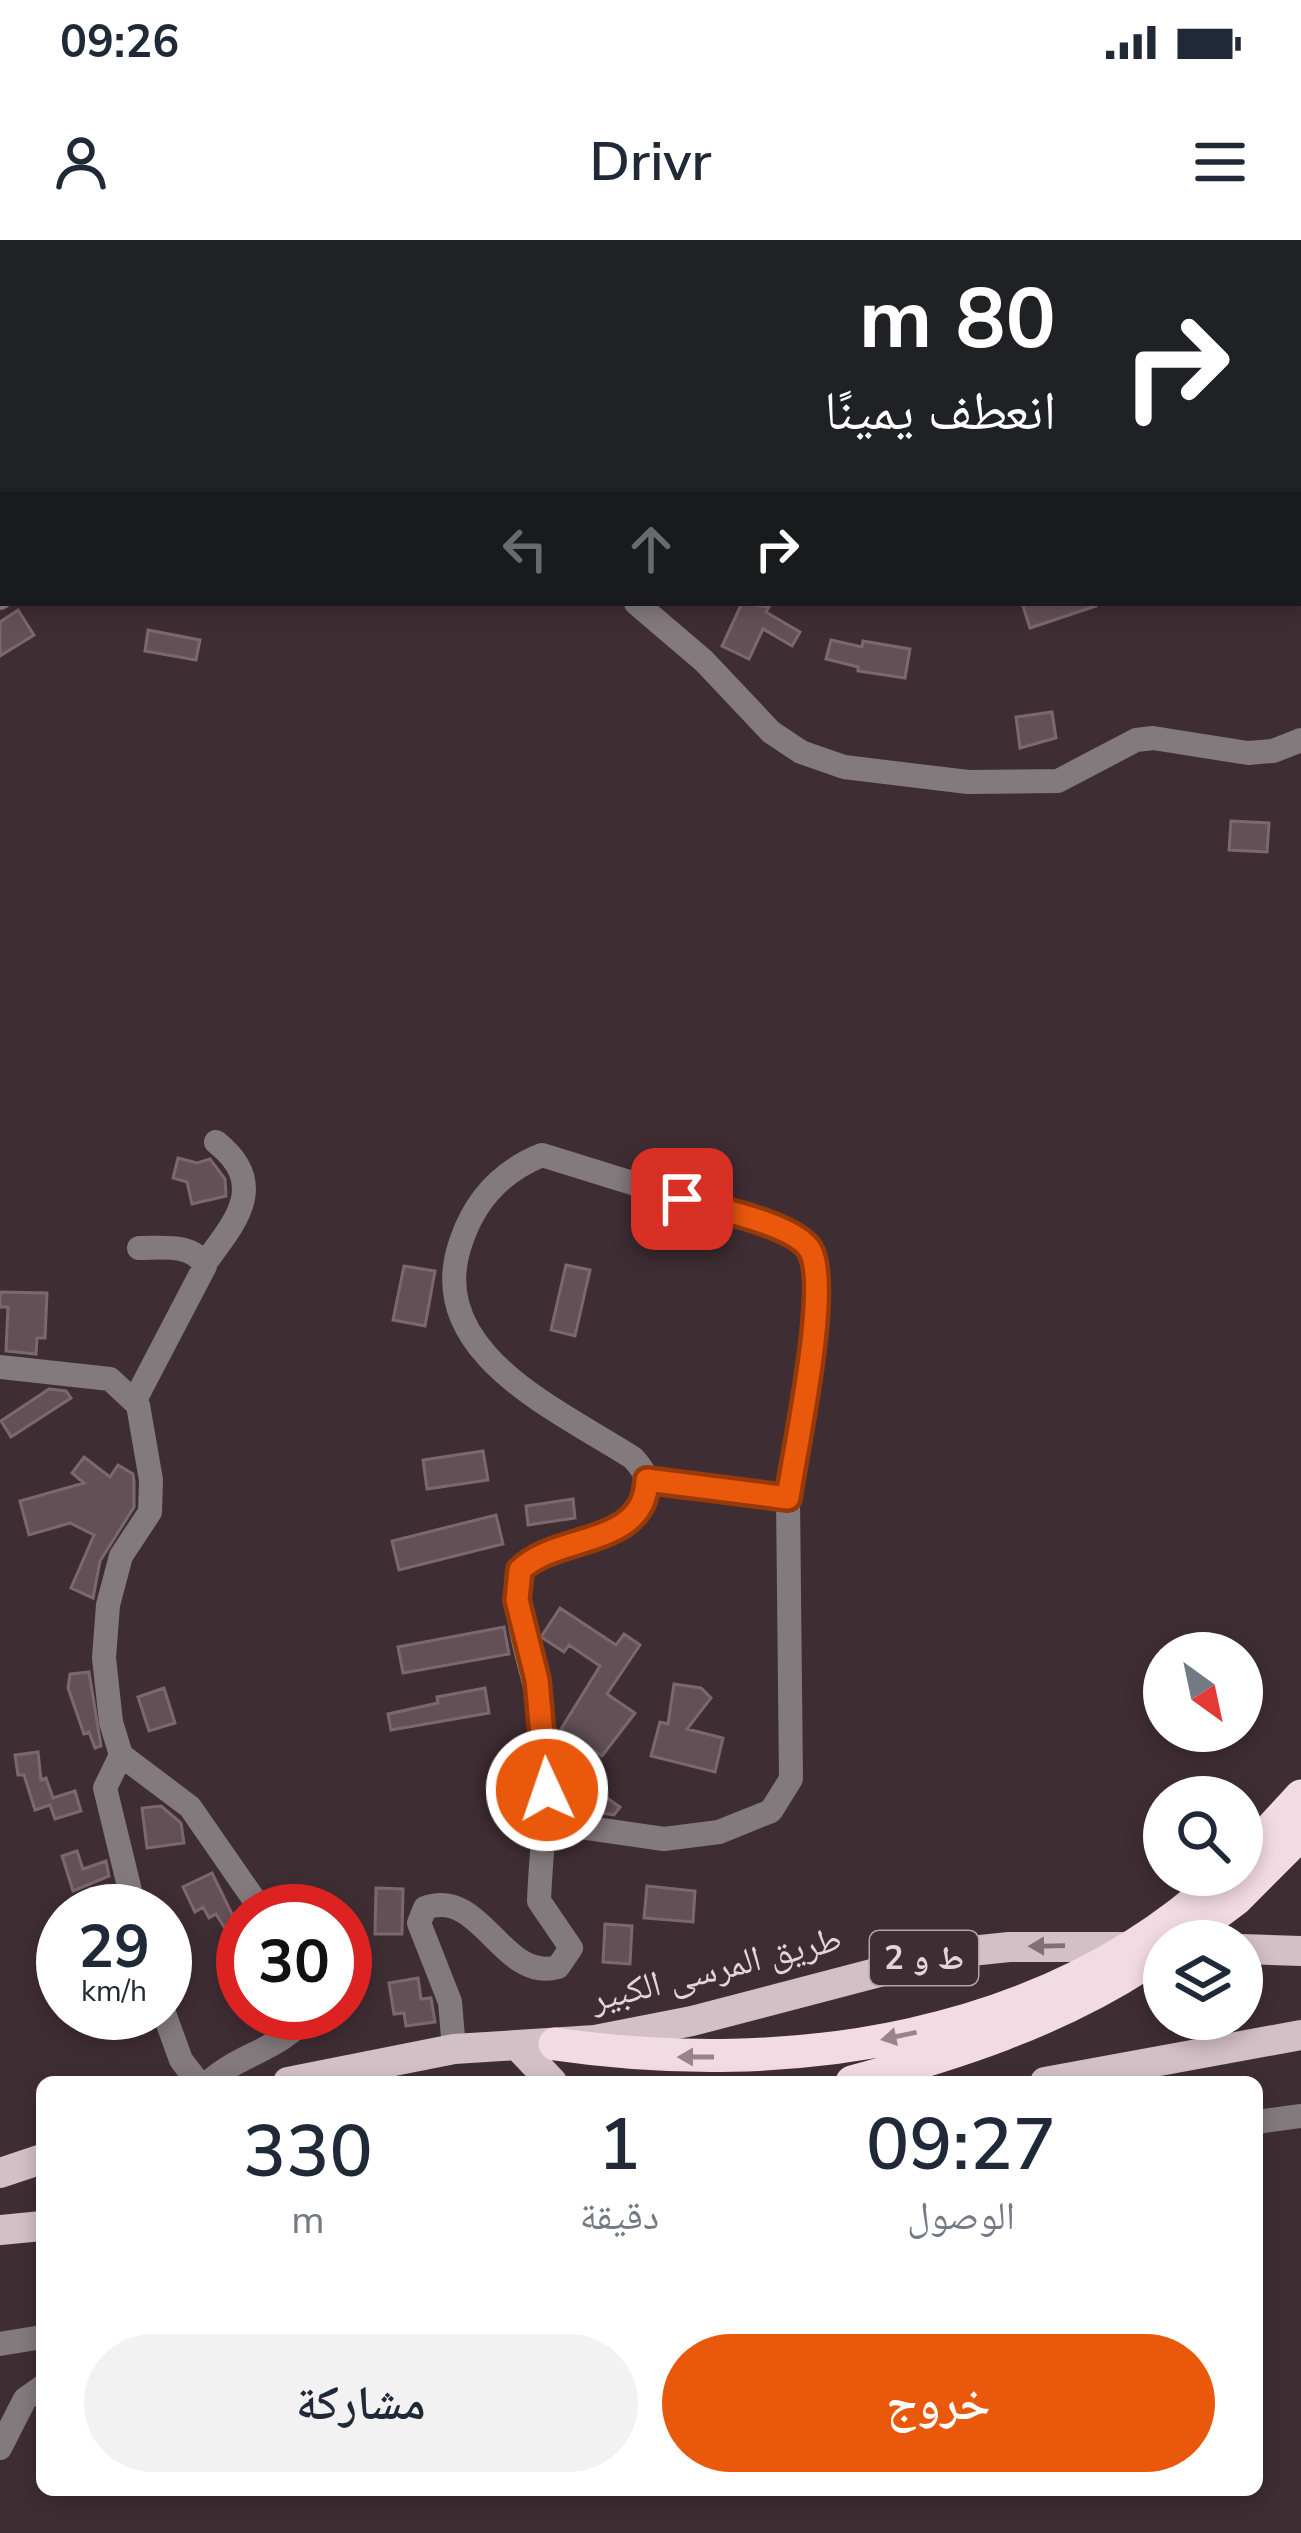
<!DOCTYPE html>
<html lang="ar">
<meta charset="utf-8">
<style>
body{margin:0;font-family:"Nunito Sans","Noto Naskh Arabic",sans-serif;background:#f2f2f3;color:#1f2937;direction:rtl;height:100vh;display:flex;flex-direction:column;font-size:45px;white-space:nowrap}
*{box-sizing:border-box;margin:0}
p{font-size:39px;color:#747a83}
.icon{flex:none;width:66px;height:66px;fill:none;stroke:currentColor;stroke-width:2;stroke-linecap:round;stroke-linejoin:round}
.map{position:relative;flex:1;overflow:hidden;direction:ltr}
.details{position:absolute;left:36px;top:1836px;width:1227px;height:420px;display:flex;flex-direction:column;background:#fff;border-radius:18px;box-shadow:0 6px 18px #0003;direction:rtl}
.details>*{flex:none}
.guide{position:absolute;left:0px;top:0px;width:1302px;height:366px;box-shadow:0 6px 18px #0003;direction:rtl;background:#202124;color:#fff;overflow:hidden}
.needle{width:78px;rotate:147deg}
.controls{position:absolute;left:1143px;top:1392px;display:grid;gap:24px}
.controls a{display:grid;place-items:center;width:120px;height:120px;border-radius:50%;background:#fff;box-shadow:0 6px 18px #0003;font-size:60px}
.speed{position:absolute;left:36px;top:1644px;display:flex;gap:24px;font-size:60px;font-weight:700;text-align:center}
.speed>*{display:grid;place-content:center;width:156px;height:156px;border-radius:50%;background:#fff;box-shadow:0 6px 18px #0003;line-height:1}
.speed small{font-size:30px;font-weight:400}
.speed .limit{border:18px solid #d22;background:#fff;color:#111}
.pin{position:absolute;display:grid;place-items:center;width:102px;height:102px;color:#fff;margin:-51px;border-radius:24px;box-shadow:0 6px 18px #0006}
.me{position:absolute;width:132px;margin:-66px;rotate:357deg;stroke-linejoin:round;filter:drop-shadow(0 0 9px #0008)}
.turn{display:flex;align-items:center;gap:42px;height:252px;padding:0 48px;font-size:54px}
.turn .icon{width:156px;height:156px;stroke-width:2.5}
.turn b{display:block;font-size:84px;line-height:102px}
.lanes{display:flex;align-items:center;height:114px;padding:0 48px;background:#0003;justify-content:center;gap:60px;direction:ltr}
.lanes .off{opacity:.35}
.eta{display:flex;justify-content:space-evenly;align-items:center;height:204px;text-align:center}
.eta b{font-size:72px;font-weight:600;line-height:84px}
.cta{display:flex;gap:24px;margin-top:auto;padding:24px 48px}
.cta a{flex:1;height:138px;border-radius:72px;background:#ea580c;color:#fff;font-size:48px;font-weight:600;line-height:138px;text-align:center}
.cta a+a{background:#f2f2f3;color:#1f2937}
.status{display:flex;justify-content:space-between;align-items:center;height:84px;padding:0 60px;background:#fff;direction:ltr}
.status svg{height:33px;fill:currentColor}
header{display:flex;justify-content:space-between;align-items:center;height:156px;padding:0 48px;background:#fff;font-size:54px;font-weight:600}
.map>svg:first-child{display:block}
.building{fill:#635056;stroke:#7c676e;stroke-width:3}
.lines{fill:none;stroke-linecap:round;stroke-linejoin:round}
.minor{stroke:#837a7d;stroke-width:24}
.major{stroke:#d3bfc6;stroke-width:30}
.highway{stroke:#f3dbe3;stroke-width:33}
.oneway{fill:#826f76}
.oneway2{fill:#99848c}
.route-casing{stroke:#983908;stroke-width:30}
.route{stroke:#ea580c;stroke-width:21}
.labels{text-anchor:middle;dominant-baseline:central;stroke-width:10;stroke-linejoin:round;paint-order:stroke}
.shield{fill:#3f2d34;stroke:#b1a3a8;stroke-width:3}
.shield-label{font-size:33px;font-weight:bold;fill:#e2d6da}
.street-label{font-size:36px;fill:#e2d6da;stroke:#3f2d34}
</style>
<div class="status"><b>09:26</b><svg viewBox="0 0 49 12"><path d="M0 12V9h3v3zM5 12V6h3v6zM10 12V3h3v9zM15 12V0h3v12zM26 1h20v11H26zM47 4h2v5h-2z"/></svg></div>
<header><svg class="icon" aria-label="menu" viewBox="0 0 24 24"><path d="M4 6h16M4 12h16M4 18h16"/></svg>Drivr<svg class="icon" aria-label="person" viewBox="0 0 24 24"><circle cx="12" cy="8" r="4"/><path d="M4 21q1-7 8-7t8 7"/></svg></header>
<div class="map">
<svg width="1301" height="2293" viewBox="0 0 1301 2293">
<rect width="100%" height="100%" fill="#3f2d34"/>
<!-- building -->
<path class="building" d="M742 363 769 367 766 372 800 392 792 406 763 389 749 419 722 406Z
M1022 363H1095L1096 366 1030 388Z
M18 370 34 395 0 416V382Z
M148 390 200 400 196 420 145 411Z
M831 400 862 407 863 401 910 409 905 438 858 431V427L826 419Z
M1052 472 1056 498 1020 508 1016 477Z
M1231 581 1269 583 1267 612 1229 610Z
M178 918 197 923 210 919 225 939 226 956 192 964 187 942 173 938Z
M566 1025 590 1030 575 1096 551 1090Z
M404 1026 435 1031 425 1086 393 1080Z
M0 1052 47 1053 45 1098H37L36 1114 6 1111 8 1067H0Z
M49 1149 66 1151 71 1158 11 1197 1 1181Z
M483 1211 488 1240 427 1249 423 1220Z
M84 1217 110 1237 118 1225 133 1234 134 1241V1267L100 1321 93 1358 71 1348 94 1295 70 1283 29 1295 20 1261 84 1243 72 1233Z
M573 1259 575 1278 528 1285 526 1266Z
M496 1275 503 1304 399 1330 392 1301Z
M560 1368 616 1405 624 1394 640 1405 607 1454 635 1473 602 1516 561 1489 600 1426 569 1405 564 1412 541 1397Z
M504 1387 509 1414 403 1433 398 1407Z
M89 1432 101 1506 95 1508 89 1492 84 1494 68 1448 70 1434Z
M674 1444 701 1448 711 1458 687 1489 723 1498 715 1532 651 1516 660 1482 668 1484Z
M164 1448 175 1483 149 1491 138 1457Z
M485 1448 489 1473 391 1490 388 1474 438 1463 437 1457Z
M38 1512 41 1540 46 1538 53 1558 75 1551 81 1571 55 1579 50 1565 35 1570 24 1535H18L15 1515Z
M575 1535 620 1567 614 1575 587 1571 562 1554Z
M161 1566 181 1583 184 1603 147 1608 142 1568Z
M77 1611 83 1629 106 1621 109 1636 73 1651 62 1616Z
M212 1633 232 1674 243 1673V1717L216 1674 209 1678 203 1667 195 1672 183 1647Z
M647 1646 695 1651 693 1682 644 1678Z
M376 1648 403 1649 402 1694H375Z
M605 1684 632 1686 630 1724 603 1722Z
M418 1738 421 1759 431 1758 435 1782 406 1786 404 1773 394 1774 389 1743Z"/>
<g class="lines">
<!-- minor -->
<path class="minor" d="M97 0 100 3
M298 3 309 0
M863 3 865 0
M0 37 3 48
M1299 102 1301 94
M1299 213 1301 221
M0 358 3 356
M636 363 704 421 771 492 801 512 844 527 968 542 1058 541 1136 500 1153 498 1248 513 1273 511 1301 500
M205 1023C236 981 269 944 216 902
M0 1127 110 1139 138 1165 151 1240 150 1272 121 1316 108 1365 104 1418 111 1482 121 1515 190 1567 262 1671
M135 1160 205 1026C193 1003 162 1008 139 1008
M647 1241 788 1258
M121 1515 105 1548 135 1671
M164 1773 181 1820 198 1842
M454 1809 450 1762 419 1683 425 1668C482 1647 502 1743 558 1727L571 1708 539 1661C541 1605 550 1550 545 1494 539 1442 508 1381 520 1330 527 1323 534 1317 543 1312 577 1295 625 1302 643 1261 651 1243 646 1232 633 1218 557 1169 420 1111 462 999 476 959 502 931 542 915L787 991 810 1008 819 1046 788 1258 791 1539 771 1571 719 1592 664 1599 546 1582
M209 1842C240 1813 285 1809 308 1773
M1257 1882 1301 1876
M0 2104 42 2097
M0 2208 25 2159 42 2147"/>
<!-- major -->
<path class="major" d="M1242 1709 1301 1711
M518 1806 552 1842
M288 1842 454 1809 595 1800 692 1781 952 1713 1009 1707H1164
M1045 1842 1301 1795
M0 1933 42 1919
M0 1990 42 1986"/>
<!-- highway -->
<path class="highway" d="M1242 1620 1301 1556
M1180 1701 1236 1659 1301 1594
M555 1804C787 1838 1048 1801 1225 1635
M852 1842C954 1814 1055 1782 1144 1724"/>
</g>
<!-- one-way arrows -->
<defs><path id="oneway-solid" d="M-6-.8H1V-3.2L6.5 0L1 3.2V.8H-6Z" transform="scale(3)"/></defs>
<use class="oneway" href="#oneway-solid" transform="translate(1047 1706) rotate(179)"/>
<g class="oneway2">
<use href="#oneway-solid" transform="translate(899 1796) rotate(168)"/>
<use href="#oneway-solid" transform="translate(696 1817) rotate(180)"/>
</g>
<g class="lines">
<defs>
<path id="route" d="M547 1550 537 1440 517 1360 520 1330C557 1293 645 1308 647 1240L788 1258C795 1209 831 1046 810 1010 795 984 712 968 682 959"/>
</defs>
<!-- route casing -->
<use href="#route" class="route-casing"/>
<!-- route -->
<use href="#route" class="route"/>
</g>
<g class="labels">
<!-- shield labels -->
<rect class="shield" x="870" y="1691" width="108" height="54" rx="9"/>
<g class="shield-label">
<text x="924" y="1718">ط و 2</text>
</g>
<!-- street labels -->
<g class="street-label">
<text transform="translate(716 1729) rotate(-14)">طريق المرسى الكبير</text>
</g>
</g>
</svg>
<div class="controls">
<a><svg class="needle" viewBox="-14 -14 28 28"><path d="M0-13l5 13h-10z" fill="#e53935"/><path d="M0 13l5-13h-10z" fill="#747a83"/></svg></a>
<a><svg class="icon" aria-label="search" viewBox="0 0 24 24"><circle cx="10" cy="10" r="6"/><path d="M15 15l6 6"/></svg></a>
<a><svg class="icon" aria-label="layers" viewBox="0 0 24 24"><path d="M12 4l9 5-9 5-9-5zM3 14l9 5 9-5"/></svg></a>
</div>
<div class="speed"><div>29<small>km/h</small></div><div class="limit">30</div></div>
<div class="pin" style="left:682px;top:959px;background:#d93025"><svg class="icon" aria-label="arrive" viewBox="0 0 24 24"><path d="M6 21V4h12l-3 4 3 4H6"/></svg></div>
<svg class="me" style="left:547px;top:1550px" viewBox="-20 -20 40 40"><circle r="17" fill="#ea580c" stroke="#fff" stroke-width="3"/><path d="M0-11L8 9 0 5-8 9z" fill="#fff"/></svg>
<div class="guide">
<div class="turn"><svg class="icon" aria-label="right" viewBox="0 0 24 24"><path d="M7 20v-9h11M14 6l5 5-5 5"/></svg><div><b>80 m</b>انعطف يمينًا</div></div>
<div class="lanes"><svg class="icon off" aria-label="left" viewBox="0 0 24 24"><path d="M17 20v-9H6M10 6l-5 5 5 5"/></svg><svg class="icon off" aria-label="ahead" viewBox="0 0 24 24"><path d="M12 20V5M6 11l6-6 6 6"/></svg><svg class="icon" aria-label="right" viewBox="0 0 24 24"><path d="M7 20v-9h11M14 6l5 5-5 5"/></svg></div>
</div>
<section class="details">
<div class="eta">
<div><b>09:27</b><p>الوصول</p></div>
<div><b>1</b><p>دقيقة</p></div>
<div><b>330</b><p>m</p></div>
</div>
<div class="cta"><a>خروج</a><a>مشاركة</a></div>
</section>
</div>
